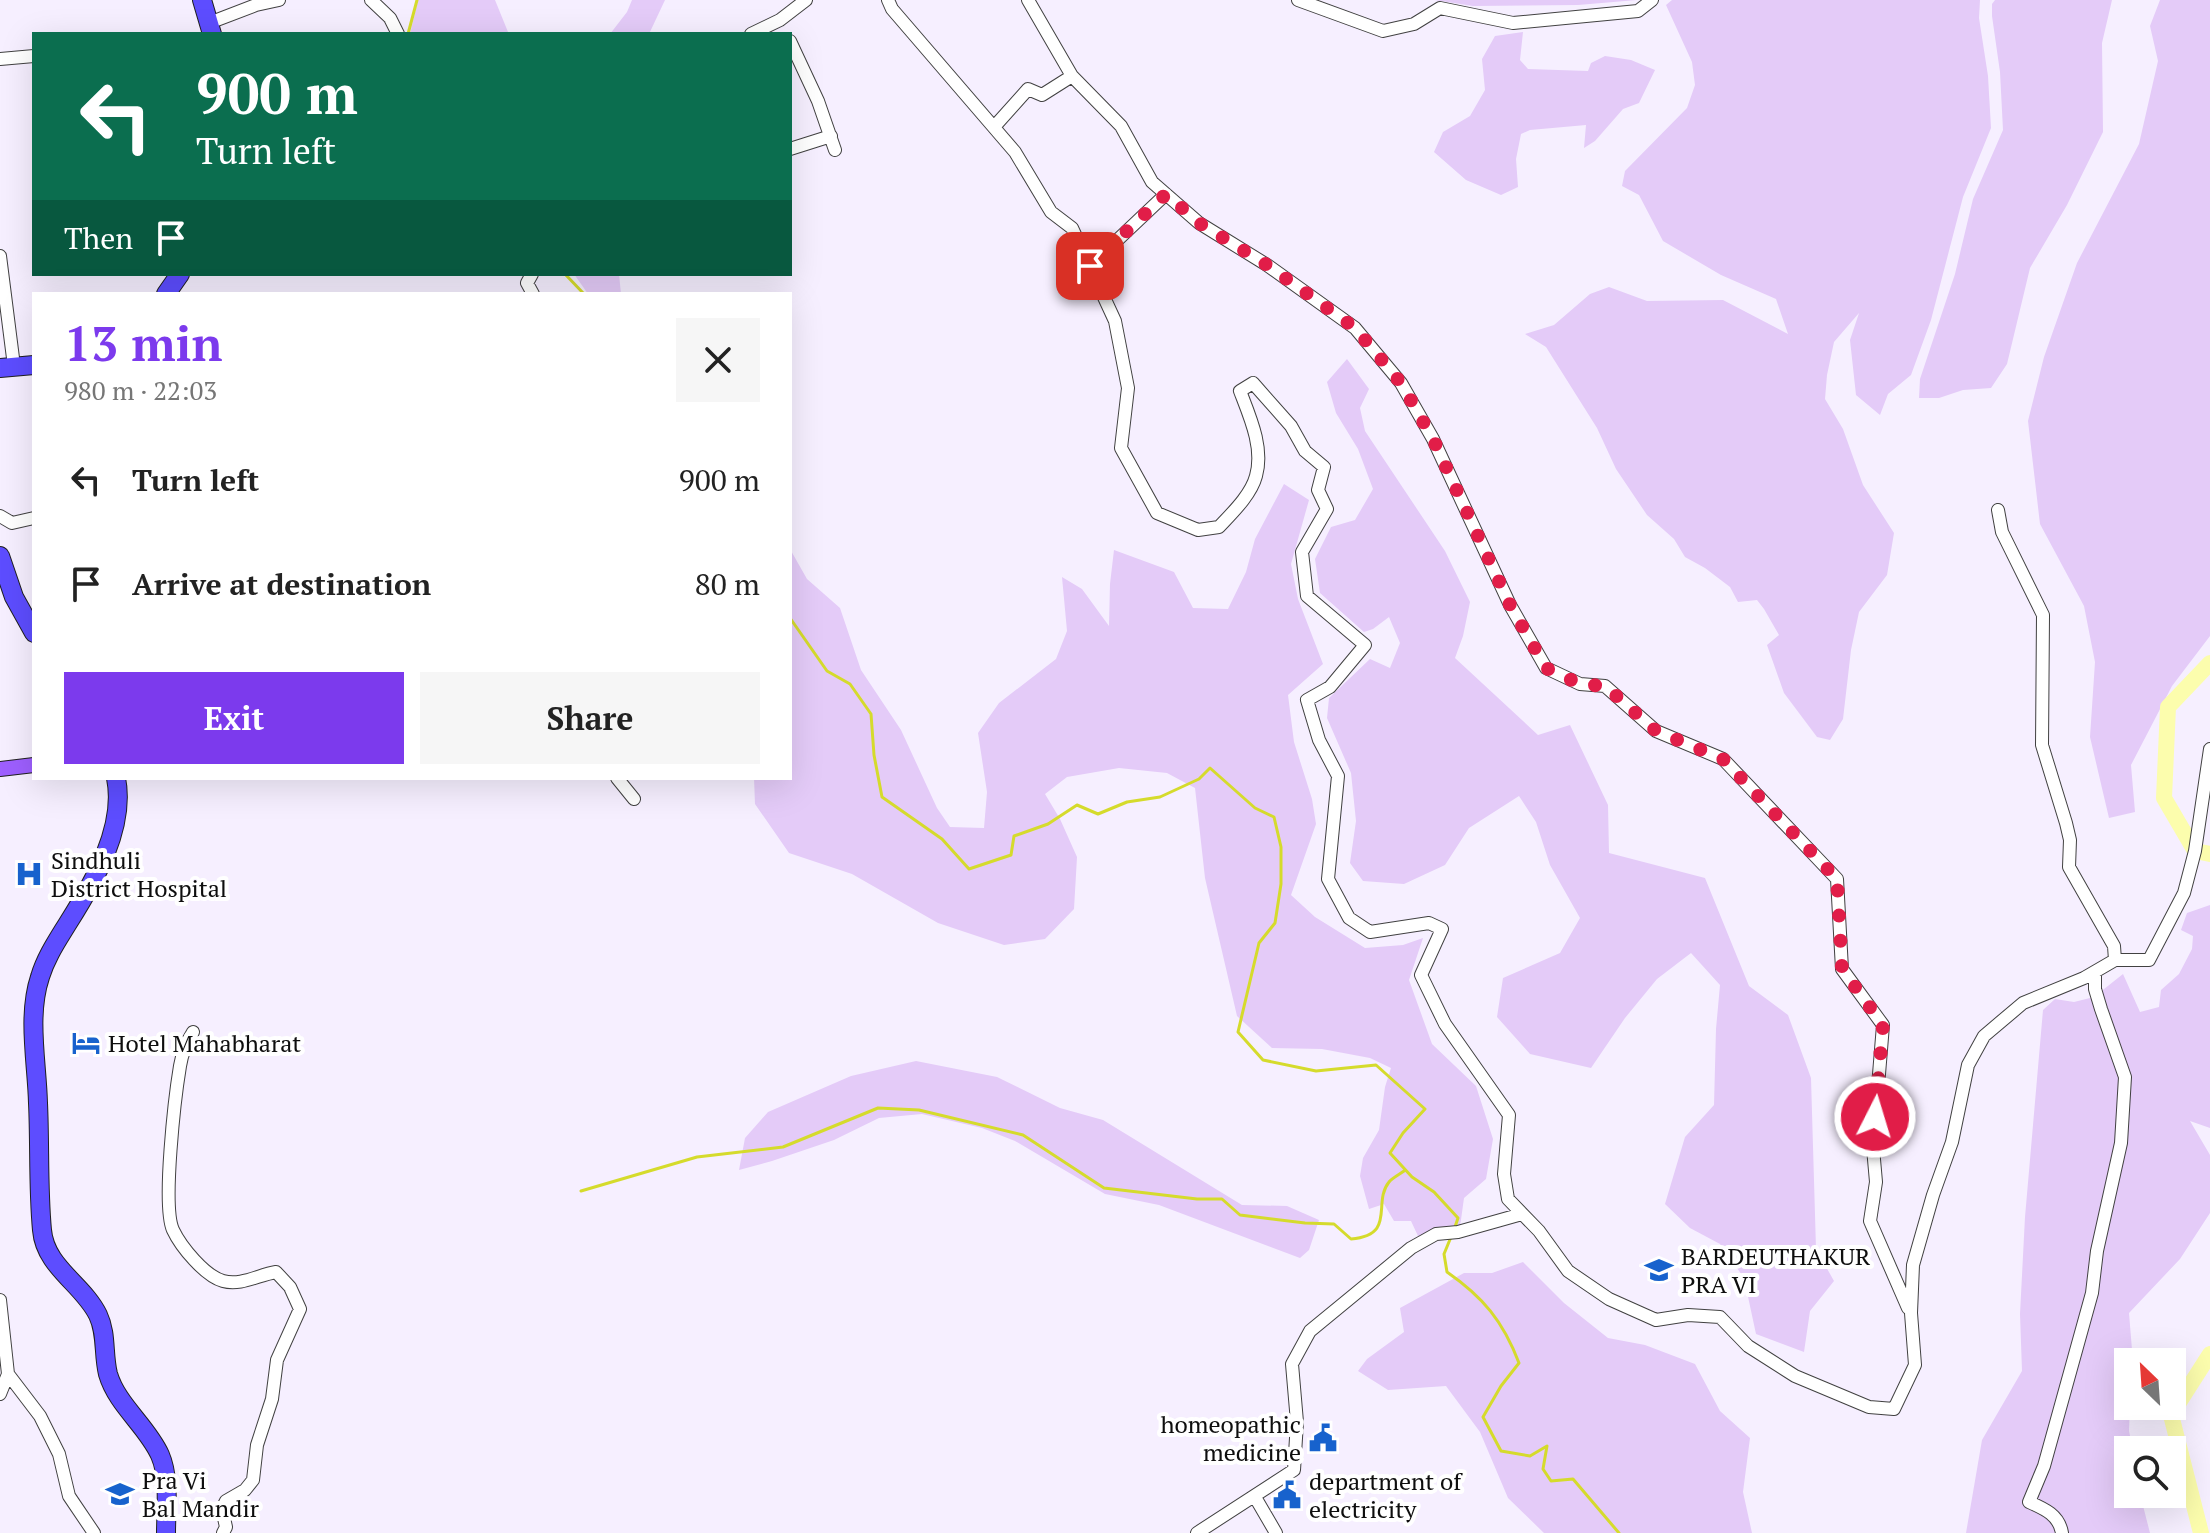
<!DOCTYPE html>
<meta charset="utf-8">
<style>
body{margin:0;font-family:"PT Serif",serif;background:#f6f6f6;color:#222;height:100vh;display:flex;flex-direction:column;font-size:30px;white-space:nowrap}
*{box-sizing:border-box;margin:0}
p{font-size:26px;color:#767676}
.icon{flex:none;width:44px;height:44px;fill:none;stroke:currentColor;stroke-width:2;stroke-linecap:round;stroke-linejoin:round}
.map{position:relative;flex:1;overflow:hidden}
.details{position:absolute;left:32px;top:292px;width:760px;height:488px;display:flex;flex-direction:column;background:#fff;border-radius:0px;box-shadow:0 8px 32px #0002}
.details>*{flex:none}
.guide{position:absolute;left:32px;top:32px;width:760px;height:244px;border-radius:0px;box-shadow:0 8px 32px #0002;background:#0b6e4f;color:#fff;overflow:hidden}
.needle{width:52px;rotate:335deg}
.controls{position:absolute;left:2114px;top:1348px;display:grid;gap:16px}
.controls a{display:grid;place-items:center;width:72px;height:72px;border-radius:0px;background:#fff;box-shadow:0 8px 32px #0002;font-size:40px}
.pin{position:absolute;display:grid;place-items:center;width:68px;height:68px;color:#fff;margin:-34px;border-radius:16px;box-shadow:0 4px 12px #0006}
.me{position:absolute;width:88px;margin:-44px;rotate:5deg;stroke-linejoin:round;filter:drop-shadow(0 0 6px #0008)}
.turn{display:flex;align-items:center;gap:28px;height:168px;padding:0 32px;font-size:36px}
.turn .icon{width:104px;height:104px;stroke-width:2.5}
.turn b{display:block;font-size:56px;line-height:68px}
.then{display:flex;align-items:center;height:76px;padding:0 32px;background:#0003;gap:16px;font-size:30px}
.round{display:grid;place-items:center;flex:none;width:84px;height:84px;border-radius:0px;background:#f6f6f6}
.headline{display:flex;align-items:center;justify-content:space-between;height:136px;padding:0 32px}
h1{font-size:48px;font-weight:800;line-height:60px;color:#7c3aed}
.button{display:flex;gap:16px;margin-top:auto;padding:16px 32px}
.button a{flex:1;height:92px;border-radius:0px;background:#7c3aed;color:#fff;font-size:32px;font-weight:800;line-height:92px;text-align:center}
.button a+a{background:#f6f6f6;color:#222}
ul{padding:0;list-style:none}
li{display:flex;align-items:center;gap:24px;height:104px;padding:0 32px}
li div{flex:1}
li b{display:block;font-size:30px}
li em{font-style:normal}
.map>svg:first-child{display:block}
.farmland{fill:#e4cbf8}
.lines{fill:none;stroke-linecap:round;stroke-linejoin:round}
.stream{stroke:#d5db2c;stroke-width:3}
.river{stroke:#fcfdad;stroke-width:16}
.minor-casing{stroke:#414141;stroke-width:14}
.major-casing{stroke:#1f1f1f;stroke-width:16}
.highway-casing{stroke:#1f1f1f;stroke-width:20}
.minor{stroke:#fff;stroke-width:12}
.major{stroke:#9e5fff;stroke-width:14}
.highway{stroke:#5d4dff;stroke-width:18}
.route{stroke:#e11d48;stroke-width:14;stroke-dasharray:0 25.2}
.labels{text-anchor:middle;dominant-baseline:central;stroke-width:8;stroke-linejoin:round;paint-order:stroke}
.poi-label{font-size:24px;fill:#0e0e0e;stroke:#fff;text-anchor:start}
</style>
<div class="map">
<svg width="2210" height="1533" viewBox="0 0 2210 1533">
<rect width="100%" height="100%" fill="#f6efff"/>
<!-- farmland -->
<path class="farmland" d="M418 0H495L508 32 516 34H410Z
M632 0H665L649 34H610L627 12Z
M1411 0H1637L1578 5 1473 6 1435 0Z
M1672 0H1980L1979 18 1988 76 1991 128 1963 197 1931 320 1911 375 1888 394 1880 415 1856 395 1850 340 1859 313 1834 342 1827 375 1825 399 1843 429 1863 485 1894 533 1887 575 1859 612 1851 650 1843 719 1830 740 1817 737 1784 693 1767 645 1779 635 1764 609 1757 600 1738 602 1730 587 1705 568 1685 557 1674 539 1647 515 1616 469 1597 428 1546 347 1525 334 1554 325 1590 294 1609 287 1647 301 1723 300 1788 334 1776 299 1721 275 1663 241 1639 195 1622 186 1625 171 1687 108 1695 85 1692 62 1666 5Z
M1995 0H2112L2102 43 2103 132 2067 205 2030 268 2007 364 1991 388 1963 390 1939 398H1919L1920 379 1955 274 1973 199 2003 130 2000 72 1992 16V4Z
M2160 0H2210V636L2172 686 2131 765 2135 812 2109 818 2090 737 2095 662 2084 606 2040 524 2028 421 2044 357 2077 263 2139 144 2158 61 2150 26Z
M1523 32 1520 60 1528 69 1588 71 1591 63 1605 56 1631 60 1655 70 1639 103 1623 109 1595 141 1584 148 1586 125 1530 130 1521 134 1516 159 1518 187 1501 195 1466 180 1434 152 1443 132 1470 116 1485 90 1482 59 1495 36Z
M574 274H619L621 294H588Z
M1347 359 1369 389 1360 408 1365 431 1445 551 1470 602 1463 636 1455 658 1538 735 1570 725 1608 805 1609 853 1705 878 1749 986 1788 1015 1811 1078 1816 1249 1834 1281 1810 1311 1804 1352 1756 1334 1744 1278 1720 1244 1690 1228 1665 1204 1685 1137 1714 1105 1716 1029 1720 985 1691 953 1657 979 1625 1018 1591 1068 1530 1054 1497 1017 1503 978 1560 953 1580 918 1550 865 1536 822 1519 796 1469 828 1445 865 1404 884 1363 881 1350 863 1356 821 1351 773 1327 718 1329 698 1370 659 1390 668 1400 643 1389 617 1373 629 1364 632 1320 593 1315 559 1331 527 1355 520 1373 489 1358 449 1336 413 1327 382Z
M1284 484 1309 500 1291 564 1298 599 1323 664 1288 695 1294 742 1312 799 1316 824 1291 895 1315 917 1365 948 1403 945 1423 938 1409 980 1432 1044 1476 1086 1493 1139 1486 1179 1464 1198 1460 1227 1418 1236 1411 1221H1394L1384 1204 1369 1209 1360 1176 1363 1158 1379 1130 1385 1087 1391 1068 1370 1058 1322 1049 1272 1048 1237 1016 1205 878 1195 788 1167 773 1119 768 1067 777 1045 794 1060 819 1077 857 1074 909 1045 939 1004 945 938 923 852 874 789 853 755 804 754 778H790V549L807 579 840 608 861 670 901 730 937 808 950 827 984 828 987 792 978 733 999 703 1056 659 1067 631 1062 577 1082 589 1109 626 1110 584 1114 550 1174 572 1193 608 1228 609 1246 572 1255 539Z
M2210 905V1128L2190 1121 2210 1155V1213L2180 1259 2129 1313 2133 1362H2128V1406H2130L2129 1431 2133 1450H2128V1494H2140L2150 1533H1966L1982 1440 2022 1371 2020 1314 2025 1217 2043 1010 2055 999 2074 1002 2094 997 2123 974 2140 1012 2159 1007 2161 990 2179 974 2192 949 2193 936 2181 930 2187 913Z
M916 1061 997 1077 1060 1108 1103 1120 1242 1205 1287 1206 1319 1220 1309 1250 1300 1258 1159 1205 1105 1194 1015 1141 982 1128 922 1114 879 1118 834 1140 772 1161 739 1170 745 1138 768 1112 851 1076Z
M1523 1262 1564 1303 1608 1338 1645 1345 1695 1364 1720 1411 1750 1438 1743 1492 1752 1533H1544L1508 1498 1480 1432 1446 1386 1388 1390 1358 1371 1367 1359 1404 1332 1400 1308 1464 1273H1492Z"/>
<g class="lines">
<!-- stream -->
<path class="stream" d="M408 34 417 0
M565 274 584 294
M790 618 827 671 850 684 871 714 874 755 882 797 942 839 969 869 1011 855 1014 836 1048 824 1077 805 1098 814 1127 802 1160 797 1199 779 1210 768 1255 808 1274 817 1281 847V884L1275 923 1259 943 1238 1032 1263 1060 1316 1071 1376 1065 1425 1109 1403 1133 1390 1153 1412 1177 1434 1192 1458 1218 1454 1230
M581 1191 697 1157 783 1147 878 1108 919 1110 1023 1135 1104 1188 1197 1199H1222L1240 1215 1305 1223 1334 1224 1351 1239C1397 1235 1372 1203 1389 1182 1392 1178 1400 1174 1404 1171
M1451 1237 1444 1254 1447 1272C1483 1297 1503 1321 1519 1363L1501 1386 1483 1417 1501 1451 1530 1456 1547 1446 1543 1469 1551 1481 1573 1479 1619 1533"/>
<!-- river -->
<path class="river" d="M2210 663 2168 707 2164 798 2195 851 2210 854
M2201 1533 2171 1415 2210 1354"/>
<defs>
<path id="minor" d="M371 0 390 18 398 34
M888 0 892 9 1015 152 1051 212 1072 228 1115 321 1128 388 1121 448 1157 513 1198 530 1219 527C1232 513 1251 495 1256 476 1264 448 1250 417 1240 391L1253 383 1291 426 1305 451 1324 467 1318 490 1327 509 1302 552 1307 596 1365 645 1330 687 1307 700 1319 740 1338 776 1328 879 1349 918 1370 932 1429 923 1442 929 1421 975 1445 1024 1509 1115 1504 1174 1508 1199 1539 1231 1568 1271 1609 1299 1656 1320 1688 1315 1720 1317 1748 1346 1795 1376 1869 1407 1894 1409 1915 1365 1911 1313 1913 1265 1933 1195 1952 1142 1968 1065 1984 1036 2023 1003 2084 978 2115 960H2149L2184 893 2195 851 2210 749
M1028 0 1072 76 1121 126 1152 182 1199 223 1267 265 1355 328 1401 383 1433 439 1510 605 1546 668 1580 684 1605 686 1656 731 1723 759 1837 879 1842 969 1883 1025 1873 1148 1876 1182 1870 1221 1908 1308
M1298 0 1383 31 1414 24 1440 8 1513 23 1638 11 1652 0
M209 23 256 5 279 0
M751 34 780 20 806 0
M790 41 818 101 835 150
M0 59 34 56
M994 127 1028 89 1042 95 1072 76
M790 149 831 136
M0 256 14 366
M1090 266 1166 194
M532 274 527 283 533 294
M1998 510 2002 532 2043 615 2042 745 2066 823 2070 840 2069 867 2114 946 2115 960
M0 516 12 523 34 518
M617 778 634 799
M193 1032C186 1043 182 1054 180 1066 175 1096 162 1206 173 1230 181 1247 205 1276 223 1281 241 1286 258 1275 276 1272L290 1287 300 1309 277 1360 272 1399 257 1445 253 1480 245 1490 226 1501 222 1509 226 1527 223 1533
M0 1300 8 1374 0 1394
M8 1374 40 1416 59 1454 69 1496 94 1533
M1255 1497 1276 1533
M1197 1533 1294 1470 1297 1422 1292 1364 1310 1331 1411 1248 1436 1234 1458 1232 1522 1214
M2062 1533C2059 1515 2045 1509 2029 1502L2044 1466 2092 1293 2097 1251 2121 1143 2125 1077 2101 1009 2095 989V972"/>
<path id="major" d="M0 769 34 765"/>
<path id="highway" d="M202 0 212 34
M166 294 180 274
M0 368 34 365
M0 556 14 597 34 633
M116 778C126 827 94 882 68 923 57 941 46 957 40 977 27 1016 37 1063 38 1103 40 1145 38 1188 42 1230 45 1267 83 1284 98 1315 107 1334 103 1354 108 1374 117 1405 147 1426 160 1455 170 1478 166 1509 166 1533"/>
</defs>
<!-- minor casing -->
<use href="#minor" class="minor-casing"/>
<!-- major casing -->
<use href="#major" class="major-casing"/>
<!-- highway casing -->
<use href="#highway" class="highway-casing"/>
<!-- minor -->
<use href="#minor" class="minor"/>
<!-- major -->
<use href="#major" class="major"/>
<!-- highway -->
<use href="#highway" class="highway"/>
</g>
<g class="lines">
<!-- route -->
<path class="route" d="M1090 266 1166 194 1199 223 1267 265 1355 328 1401 383 1433 439 1510 605 1546 668 1580 684 1605 686 1656 731 1723 759 1837 879 1842 969 1883 1025 1875 1117"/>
</g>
<!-- icons -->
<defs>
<symbol id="hospital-bare" viewBox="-9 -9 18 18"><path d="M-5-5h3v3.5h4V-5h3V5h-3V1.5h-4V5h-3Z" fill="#1762cd" stroke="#fff" stroke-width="2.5" paint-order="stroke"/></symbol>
<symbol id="hotel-bare" viewBox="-9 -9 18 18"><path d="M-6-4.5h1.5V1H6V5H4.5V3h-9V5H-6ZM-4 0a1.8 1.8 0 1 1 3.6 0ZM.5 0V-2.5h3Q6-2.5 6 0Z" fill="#1762cd" stroke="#fff" stroke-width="2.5" paint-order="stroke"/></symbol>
<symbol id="school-bare" viewBox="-9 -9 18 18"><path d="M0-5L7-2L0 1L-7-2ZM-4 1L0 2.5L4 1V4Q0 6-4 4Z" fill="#1762cd" stroke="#fff" stroke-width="2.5" paint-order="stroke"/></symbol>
<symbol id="civic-bare" viewBox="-9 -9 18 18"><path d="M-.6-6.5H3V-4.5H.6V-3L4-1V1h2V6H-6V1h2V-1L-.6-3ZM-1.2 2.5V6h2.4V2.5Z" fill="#1762cd" stroke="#fff" stroke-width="2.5" paint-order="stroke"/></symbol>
</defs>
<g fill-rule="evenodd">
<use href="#hospital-bare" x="9" y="854" width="40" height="40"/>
<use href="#hotel-bare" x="66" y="1023" width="40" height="40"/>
<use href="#school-bare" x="1639" y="1250" width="40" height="40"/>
<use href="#civic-bare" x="1303" y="1418" width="40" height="40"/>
<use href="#school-bare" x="100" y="1474" width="40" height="40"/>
<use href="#civic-bare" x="1267" y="1475" width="40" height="40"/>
</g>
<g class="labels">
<!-- poi labels -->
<g class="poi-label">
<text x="51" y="860">Sindhuli<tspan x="51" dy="28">District Hospital</tspan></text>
<text x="108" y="1043">Hotel Mahabharat</text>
<text x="1681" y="1256">BARDEUTHAKUR<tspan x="1681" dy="28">PRA VI</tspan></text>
<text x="1301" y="1424" text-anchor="end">homeopathic<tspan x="1301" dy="28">medicine</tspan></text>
<text x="142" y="1480">Pra Vi<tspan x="142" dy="28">Bal Mandir</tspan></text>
<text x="1309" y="1481">department of<tspan x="1309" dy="28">electricity</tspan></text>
</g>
</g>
</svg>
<div class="controls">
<a><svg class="needle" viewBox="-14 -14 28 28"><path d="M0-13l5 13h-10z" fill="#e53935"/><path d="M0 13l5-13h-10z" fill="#767676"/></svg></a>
<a><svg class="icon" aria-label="search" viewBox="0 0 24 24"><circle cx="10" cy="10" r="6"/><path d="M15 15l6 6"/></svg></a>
</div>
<div class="pin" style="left:1090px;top:266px;background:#d93025"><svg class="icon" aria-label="arrive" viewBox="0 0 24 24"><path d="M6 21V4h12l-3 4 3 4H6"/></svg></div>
<svg class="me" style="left:1875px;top:1117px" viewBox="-20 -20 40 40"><circle r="17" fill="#e11d48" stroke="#fff" stroke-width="3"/><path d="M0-11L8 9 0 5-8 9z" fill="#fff"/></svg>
<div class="guide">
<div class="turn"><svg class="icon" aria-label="left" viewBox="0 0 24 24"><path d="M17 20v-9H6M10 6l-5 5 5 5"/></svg><div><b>900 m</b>Turn left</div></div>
<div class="then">Then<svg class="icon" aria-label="arrive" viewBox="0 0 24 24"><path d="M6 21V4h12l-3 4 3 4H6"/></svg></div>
</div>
<section class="details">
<div class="headline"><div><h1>13 min</h1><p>980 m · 22:03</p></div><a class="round"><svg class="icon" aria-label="close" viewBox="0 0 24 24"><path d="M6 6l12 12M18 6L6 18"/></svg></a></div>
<ul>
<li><svg class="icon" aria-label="left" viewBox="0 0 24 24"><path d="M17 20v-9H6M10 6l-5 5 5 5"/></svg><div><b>Turn left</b></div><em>900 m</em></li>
<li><svg class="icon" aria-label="arrive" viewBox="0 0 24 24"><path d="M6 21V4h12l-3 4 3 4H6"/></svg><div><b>Arrive at destination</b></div><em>80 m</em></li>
</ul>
<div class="button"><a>Exit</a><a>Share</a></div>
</section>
</div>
